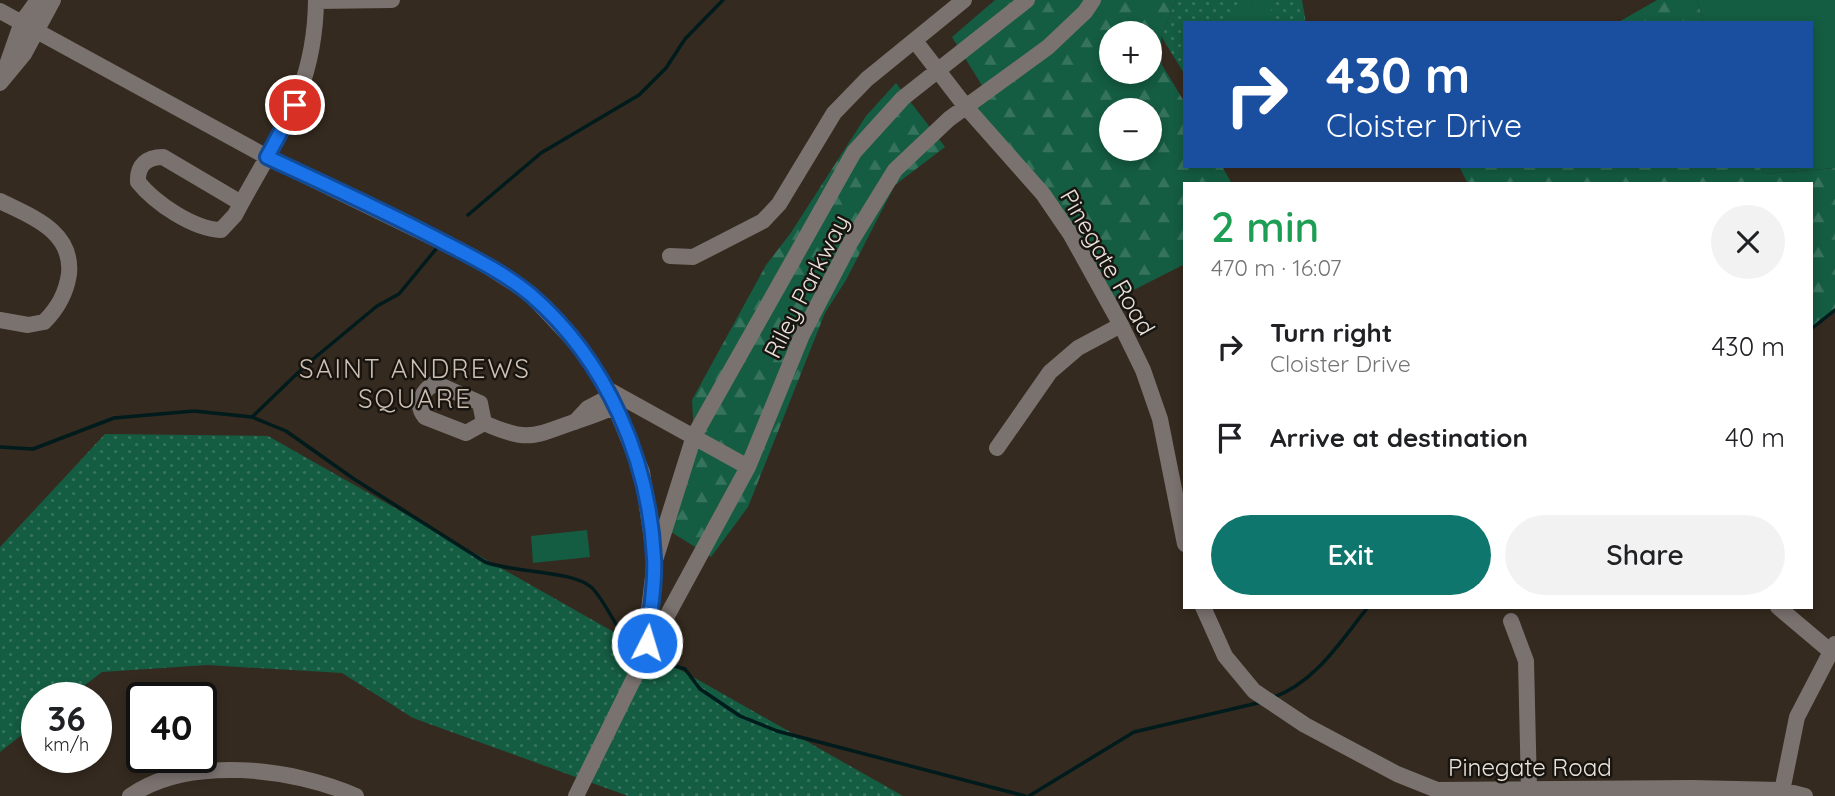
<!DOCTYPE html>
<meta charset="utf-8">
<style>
body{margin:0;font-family:Quicksand,sans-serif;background:#f2f2f2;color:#202124;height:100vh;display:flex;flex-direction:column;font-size:26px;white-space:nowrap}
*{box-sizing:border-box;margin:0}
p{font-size:23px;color:#757577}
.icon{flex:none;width:38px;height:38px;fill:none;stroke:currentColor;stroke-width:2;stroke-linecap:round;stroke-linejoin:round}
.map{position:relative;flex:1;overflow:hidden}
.side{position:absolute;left:1183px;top:182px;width:630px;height:427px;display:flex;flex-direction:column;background:#fff;border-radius:0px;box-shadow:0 4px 10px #0003}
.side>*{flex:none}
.banner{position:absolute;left:1183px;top:21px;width:630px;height:147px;border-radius:0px;box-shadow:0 4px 10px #0003;background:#1a4fa0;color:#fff;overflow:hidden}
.tools{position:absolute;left:1099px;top:21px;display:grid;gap:14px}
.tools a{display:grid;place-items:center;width:63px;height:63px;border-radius:50%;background:#fff;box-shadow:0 4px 10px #0003;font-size:35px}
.speed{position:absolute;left:21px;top:682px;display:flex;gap:14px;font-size:35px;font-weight:700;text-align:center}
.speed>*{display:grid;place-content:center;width:91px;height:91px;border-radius:50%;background:#fff;box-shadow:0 4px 10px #0003;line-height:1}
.speed small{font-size:18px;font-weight:400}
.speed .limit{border:4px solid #111;border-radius:10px;background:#fff;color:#111}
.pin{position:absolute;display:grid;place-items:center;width:60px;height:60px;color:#fff;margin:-30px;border:4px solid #fff;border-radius:50%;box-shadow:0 2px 7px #0007}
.me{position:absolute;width:77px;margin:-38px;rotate:5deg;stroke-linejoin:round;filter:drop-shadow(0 0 5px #0008)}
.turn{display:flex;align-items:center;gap:24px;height:147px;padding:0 28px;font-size:32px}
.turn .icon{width:91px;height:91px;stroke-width:2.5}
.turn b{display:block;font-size:49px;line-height:60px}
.round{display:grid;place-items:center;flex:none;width:74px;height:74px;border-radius:37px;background:#f2f2f2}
.summary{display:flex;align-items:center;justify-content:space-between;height:119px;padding:0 28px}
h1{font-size:42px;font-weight:600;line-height:52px;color:#1e9e55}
.button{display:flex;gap:14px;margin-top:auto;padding:14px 28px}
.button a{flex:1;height:80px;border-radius:42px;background:#0f766e;color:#fff;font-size:28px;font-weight:600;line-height:80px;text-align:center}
.button a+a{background:#f2f2f2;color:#202124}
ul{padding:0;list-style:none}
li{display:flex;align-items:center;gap:21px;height:91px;padding:0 28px}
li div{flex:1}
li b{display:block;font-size:26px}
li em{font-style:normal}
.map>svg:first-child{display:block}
.grass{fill:url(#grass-dots)}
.forest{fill:url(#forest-firs);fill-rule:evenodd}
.garden{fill:#145c42}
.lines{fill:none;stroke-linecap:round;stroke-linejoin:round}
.stream{stroke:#001b1c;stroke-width:3.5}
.minor{stroke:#7a726f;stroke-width:16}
.route-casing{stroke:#114b97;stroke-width:18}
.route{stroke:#1a73e8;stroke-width:12}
.labels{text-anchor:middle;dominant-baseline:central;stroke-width:5;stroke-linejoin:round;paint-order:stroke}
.street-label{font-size:24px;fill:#e9e2db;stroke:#18140f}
.neighbourhood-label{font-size:26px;letter-spacing:2px;fill:#cdbfb1;stroke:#18140f}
</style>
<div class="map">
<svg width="1835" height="796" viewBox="0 0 1835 796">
<defs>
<pattern id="grass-dots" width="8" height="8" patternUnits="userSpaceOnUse" patternTransform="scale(1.75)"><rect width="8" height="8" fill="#145c42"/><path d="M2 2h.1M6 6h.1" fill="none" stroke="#36735d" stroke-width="1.8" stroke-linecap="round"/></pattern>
<pattern id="forest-firs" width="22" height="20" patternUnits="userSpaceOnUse" patternTransform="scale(1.75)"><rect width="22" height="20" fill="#145c42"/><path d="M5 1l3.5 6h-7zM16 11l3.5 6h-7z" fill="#36735d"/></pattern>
</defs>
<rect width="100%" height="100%" fill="#352a1f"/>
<!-- grass -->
<path class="grass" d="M1176 0H1302L1306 23H1185V75L1161 36Z
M105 434 268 436 903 796H628L413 718 342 673 207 665 102 672 68 698H37V723L0 752V547Z"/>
<!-- forest -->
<path class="forest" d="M995 0H1176L1161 36 1162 65 1185 103V166H1222L1232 184H1185V264L1110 302 1052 208 966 107 986 92 952 37ZM1111 33H1150V72H1111ZM1111 110H1150V149H1111Z
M1657 0H1697L1704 23H1617Z
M896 83 945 147 895 185 846 280 825 313 748 507 711 557 671 532 694 436 692 400 766 265 790 234 866 116Z
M1459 166H1759L1764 174 1835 168V310L1811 329V184H1468Z"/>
<!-- garden -->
<path class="garden" d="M1253 0H1265L1279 23H1222L1220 20Z
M1697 0H1835V168L1764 174 1759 166H1811V23H1704Z
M587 530 590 557 533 563 531 536Z"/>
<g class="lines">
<!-- stream -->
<path class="stream" d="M468 215 541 153 639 95 666 68 685 39 723 0
M1811 329 1835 310
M252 417 306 365 377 306 399 294 436 249
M0 447 33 449 114 418 194 411 252 417 286 431 354 479 485 562C513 573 571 570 591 587 603 597 623 638 632 653
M651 659 685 669 700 689 740 716 777 731 1025 796
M1272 698C1315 683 1341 641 1368 607
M1029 796 1134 732 1262 702"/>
<!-- minor -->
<path class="minor" d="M316 1 392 0
M0 11 267 157 473 257 529 293 579 346 609 392 642 472 655 560 643 660 576 796
M915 41 966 107 1043 194 1071 235 1121 325 1143 370 1160 419 1185 544
M3 76 22 22 38 0
M0 83 24 54 53 0
M0 201C32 217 73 231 69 274 66 294 58 308 44 322L28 325 0 320
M241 203 163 157C147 157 137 165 138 182 155 203 193 229 221 230L235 215C276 137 315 93 316 0
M670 256 693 257 763 221 779 204 834 113 867 79 964 0
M435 383 480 403 484 423 466 433 425 417C414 404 423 390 435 383Z
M607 389 748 467
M575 422 588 408 611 396
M484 423C527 442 532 437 574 422 589 417 601 413 616 406
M997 448 1050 372 1078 348 1121 325
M656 557 694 436 854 152 903 98 1027 0
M1203 607 1225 656 1254 691 1305 725 1397 774 1437 790 1692 788 1782 790 1805 796
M1778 607 1830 651
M1511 621 1526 661 1529 790
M649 649 748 467 802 335 850 243 895 170 949 119 1048 47 1085 12 1093 0
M130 796C189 755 293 768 356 796
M1781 796 1797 717 1835 644"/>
</g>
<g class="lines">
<defs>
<path id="route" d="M295 105 267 157C327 185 387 212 445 243 474 258 506 274 531 295 607 361 649 459 654 558 656 586 649 616 647 643"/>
</defs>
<!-- route casing -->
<use href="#route" class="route-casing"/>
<!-- route -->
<use href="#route" class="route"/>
</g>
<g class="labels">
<!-- street labels -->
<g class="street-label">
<text transform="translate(1108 262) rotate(60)">Pinegate Road</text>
<text transform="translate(806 286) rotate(-63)">Riley Parkway</text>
<text x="1530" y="767">Pinegate Road</text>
</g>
<!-- neighbourhood labels -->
<g class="neighbourhood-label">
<text x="415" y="368">SAINT ANDREWS<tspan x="415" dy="30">SQUARE</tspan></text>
</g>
</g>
</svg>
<div class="tools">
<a>+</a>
<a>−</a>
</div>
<div class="speed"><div>36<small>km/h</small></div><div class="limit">40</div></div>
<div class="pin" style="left:295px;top:105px;background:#d93025"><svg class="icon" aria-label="arrive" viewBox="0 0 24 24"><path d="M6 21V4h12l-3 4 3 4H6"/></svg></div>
<svg class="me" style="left:647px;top:643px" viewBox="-20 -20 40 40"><circle r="17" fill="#1a73e8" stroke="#fff" stroke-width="3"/><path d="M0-11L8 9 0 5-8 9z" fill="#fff"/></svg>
<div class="banner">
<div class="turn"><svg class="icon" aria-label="right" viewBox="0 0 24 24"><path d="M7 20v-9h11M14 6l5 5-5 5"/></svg><div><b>430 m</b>Cloister Drive</div></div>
</div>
<section class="side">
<div class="summary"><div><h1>2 min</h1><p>470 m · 16:07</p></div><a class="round"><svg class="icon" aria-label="close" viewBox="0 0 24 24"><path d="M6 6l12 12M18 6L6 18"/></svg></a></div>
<ul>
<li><svg class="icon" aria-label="right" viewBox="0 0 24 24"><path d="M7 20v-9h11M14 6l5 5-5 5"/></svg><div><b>Turn right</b><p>Cloister Drive</p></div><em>430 m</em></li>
<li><svg class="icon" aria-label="arrive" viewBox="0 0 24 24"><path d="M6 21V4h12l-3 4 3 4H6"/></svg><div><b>Arrive at destination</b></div><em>40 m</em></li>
</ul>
<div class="button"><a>Exit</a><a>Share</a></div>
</section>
</div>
